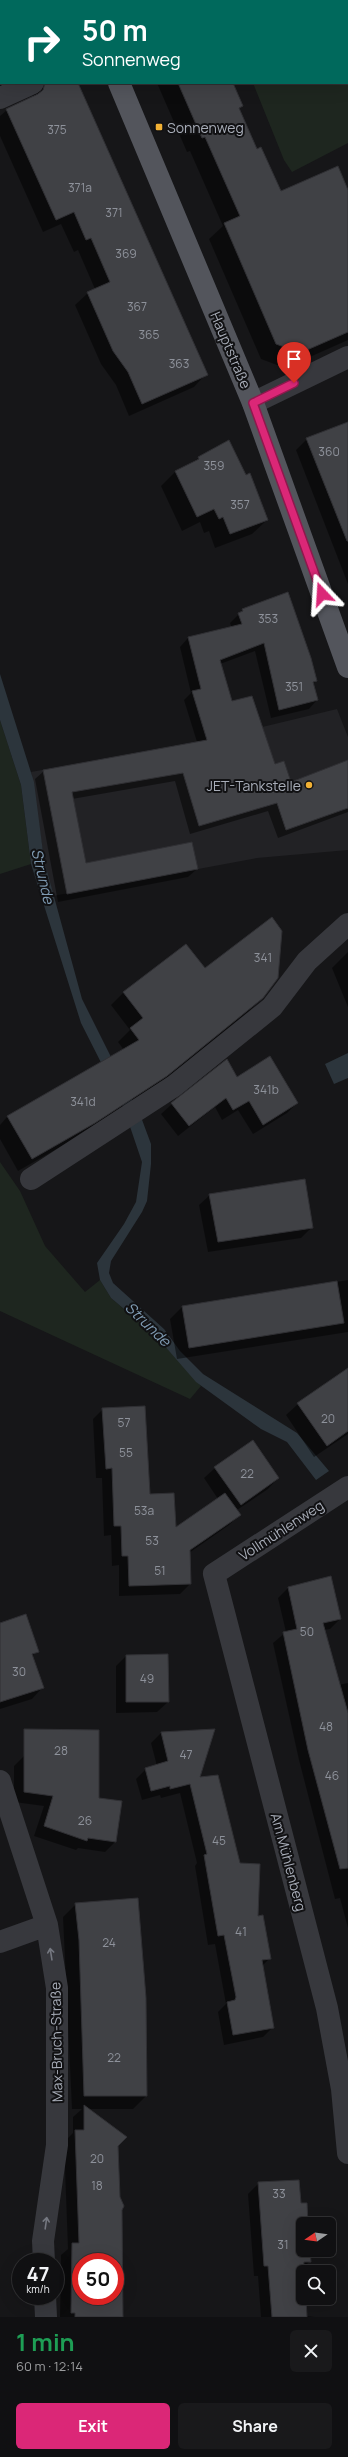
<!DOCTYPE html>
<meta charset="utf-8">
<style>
body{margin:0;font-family:Manrope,sans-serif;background:#19191b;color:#f1f3f6;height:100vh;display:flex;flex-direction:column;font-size:15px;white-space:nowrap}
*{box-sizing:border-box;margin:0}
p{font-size:13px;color:#9c9d9f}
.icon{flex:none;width:22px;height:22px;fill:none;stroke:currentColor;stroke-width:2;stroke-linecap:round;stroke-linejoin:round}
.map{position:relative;height:2317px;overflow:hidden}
.panel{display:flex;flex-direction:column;background:#101012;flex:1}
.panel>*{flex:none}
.hud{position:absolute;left:0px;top:0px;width:348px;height:84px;box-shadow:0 4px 16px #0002,0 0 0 1px #303032;background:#00695c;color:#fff;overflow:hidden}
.needle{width:26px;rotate:257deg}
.buttons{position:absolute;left:296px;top:2217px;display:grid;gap:8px}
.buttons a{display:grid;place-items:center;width:40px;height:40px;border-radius:6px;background:#101012;box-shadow:0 4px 16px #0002,0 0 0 1px #303032;font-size:20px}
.speed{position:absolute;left:12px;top:2253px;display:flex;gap:8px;font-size:20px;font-weight:700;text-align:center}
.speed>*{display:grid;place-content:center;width:52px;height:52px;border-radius:50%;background:#101012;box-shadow:0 4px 16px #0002,0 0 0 1px #303032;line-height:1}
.speed small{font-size:10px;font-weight:400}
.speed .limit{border:6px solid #d22;background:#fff;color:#111}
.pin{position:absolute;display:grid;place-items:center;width:34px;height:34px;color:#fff;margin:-41px -17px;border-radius:50% 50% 50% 0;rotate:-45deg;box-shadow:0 0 4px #0007}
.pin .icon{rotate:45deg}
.me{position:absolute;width:44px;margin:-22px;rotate:340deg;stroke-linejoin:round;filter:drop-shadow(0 0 3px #0008)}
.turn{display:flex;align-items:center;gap:14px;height:84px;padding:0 16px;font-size:18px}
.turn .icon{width:52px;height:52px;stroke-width:2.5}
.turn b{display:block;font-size:28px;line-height:34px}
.round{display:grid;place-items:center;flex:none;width:42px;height:42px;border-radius:6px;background:#19191b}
.summary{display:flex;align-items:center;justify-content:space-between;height:68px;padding:0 16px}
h1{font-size:24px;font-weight:700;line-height:30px;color:#1e9e55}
.button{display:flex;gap:8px;margin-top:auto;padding:8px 16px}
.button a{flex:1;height:46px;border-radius:6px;background:#db2777;color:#fff;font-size:16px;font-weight:700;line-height:46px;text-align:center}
.button a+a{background:#19191b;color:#f1f3f6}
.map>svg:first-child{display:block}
.built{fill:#222225}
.green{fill:#1e261f}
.water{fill:#2c353c}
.shadow{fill:#0007}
.building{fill:#404145;stroke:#303034;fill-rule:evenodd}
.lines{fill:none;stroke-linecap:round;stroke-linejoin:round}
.minor{stroke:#37383d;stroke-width:22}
.major{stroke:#53555c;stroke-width:22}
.oneway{stroke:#757881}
.route-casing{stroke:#8e194d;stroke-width:10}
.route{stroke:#db2777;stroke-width:7}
.poi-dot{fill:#f2b134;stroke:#111113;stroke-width:1.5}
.labels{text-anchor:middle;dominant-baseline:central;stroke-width:4;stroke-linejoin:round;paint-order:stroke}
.number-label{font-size:12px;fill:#8e929b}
.poi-label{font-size:14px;fill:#a8adb8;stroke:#111113;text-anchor:start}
.street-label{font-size:14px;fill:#a8adb8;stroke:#111113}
.water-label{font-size:15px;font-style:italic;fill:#7f9bb3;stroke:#111113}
</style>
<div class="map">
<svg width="348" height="2317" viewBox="0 0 348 2317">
<rect width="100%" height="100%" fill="#161618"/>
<!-- built -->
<path class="built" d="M337 709 348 737V850L257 858 53 896 44 860 31 772 217 738Z"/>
<!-- green -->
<path class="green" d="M220 0H348V143L292 172 284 160 253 83H347V1Z
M0 720 21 785 31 864 0 874Z
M0 1162 20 1191 45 1246 85 1292 100 1280 111 1298 156 1336 201 1386 190 1399 0 1311Z"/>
<!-- water -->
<path class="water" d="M0 674 34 782 44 860 82 999 141 1117 151 1144V1164L147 1201 142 1212 111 1261 109 1273 113 1283 164 1329 180 1351 203 1374 297 1433 329 1471 316 1480 287 1442 261 1429 196 1382 156 1336 111 1298 100 1280 97 1263 124 1224 136 1202 142 1162 123 1106 81 1023 31 864 21 785 0 720Z
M348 1053V1078L334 1084 325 1064Z"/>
<!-- shadow -->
<path class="shadow" d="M0 0 41 1H1V83H20L0 91Z
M129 0H199L200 1H129Z
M21 83H77L206 374 194 387 129 416 116 385 101 364 75 305 88 293 95 289 78 250 74 252 61 224 43 232 0 136V116L7 110 33 98 32 91Z
M157 83H232L242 106 239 109 257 150 281 192 348 193V340L285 368 261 359 209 239 223 226 190 151 187 152Z
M348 423V584L296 450 307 439Z
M199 458 267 520 252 534 215 548 209 531 204 533 200 522 182 531 161 486 175 472Z
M243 610 316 681 313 684 317 700 309 709 271 718 255 651 220 664 231 702 274 765 290 783 348 761V812L278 838 268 811 190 834 175 781 72 799 85 864 197 869 188 877 58 902 35 779 44 771 197 742 184 700 191 693 180 647 188 638 232 628 230 623Z
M348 952V1007L332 968Z
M205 969 262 998 249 1011 153 1089 81 1135 18 1171 0 1139V1125L7 1117 124 1050 118 1042 130 1030 111 1005 124 992Z
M237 1078 297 1103 287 1113 253 1134 238 1110 222 1120 215 1107 178 1136 161 1114 172 1104Z
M210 1195 312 1227 301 1238 208 1252 199 1205Z
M348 1280V1332L177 1359 170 1319 182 1307Z
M348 1369V1434L314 1457 286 1415 298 1404Z
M103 1409 149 1495 175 1529 218 1499 204 1478 215 1468 252 1442 278 1478 268 1489 237 1510 239 1515 229 1525 189 1553 190 1584 180 1594 119 1596V1565L112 1566 111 1535 104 1536 102 1478H96L93 1419Z
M330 1578 340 1619 330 1629 324 1630 338 1685 348 1683V1928L340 1898 335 1899 299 1760 273 1643 286 1632 278 1598 288 1588Z
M0 1624 37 1651 32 1656 42 1688 32 1699 0 1709Z
M126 1656 168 1702 157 1712 116 1713V1666Z
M213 1730 199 1778 239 1864 270 1958 262 1966 273 2027 263 2037 224 2045 218 2012 226 2004 215 1944 208 1945 195 1866 197 1863 180 1793 161 1798 160 1795 142 1800 136 1779 146 1769 157 1766 151 1743 161 1733Z
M24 1756 98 1799 121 1802 115 1842 105 1852 78 1848 76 1850 34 1836 44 1806 14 1802V1766Z
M76 1904 146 2096 133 2109H87L117 2145 121 2210 115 2288V2262H81V2296H112L103 2317H60L61 2255 68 2249 64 2142 73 2133V2117L82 2109H72L63 1917Z
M259 2183 300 2204 307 2224H303V2250H309L310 2261 303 2268V2298H305L306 2316 315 2317H261L258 2276H254L248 2194Z"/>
<!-- building -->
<path class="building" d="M45 83H78L208 375 142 404 128 372 113 351 87 292 110 282 91 238 86 240 74 212 56 220 6 109 38 94 43 90Z
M178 83H233L243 106 239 108 257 149 261 147 281 191 338 166 348 190V332L300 353 276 344 224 223 240 216 205 137 202 138Z
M348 422V541H347L306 438Z
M229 440 246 475 250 473 268 520 230 534 223 517 219 519 214 509 197 517 175 471 199 459 198 457Z
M288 592 311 658 317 681 313 682 318 700 279 710 264 643 220 660 232 701 252 696 275 764 284 761 291 782 348 760V808L286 830 277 803 199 826 183 773 72 792 86 863 192 842 198 869 67 894 43 770 207 740 192 691 201 689 188 637 242 624 238 613 243 611 242 609Z
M272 917 282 931 278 978 263 998 167 1076 95 1123 32 1159 7 1116 139 1040 130 1028 143 1018 123 992 186 944 205 968Z
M270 1056 298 1103 263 1125 249 1101 233 1110 226 1098 189 1126 171 1103 227 1059 237 1077Z
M305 1179 313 1228 218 1242 209 1194Z
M337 1281 344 1323 189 1348 182 1306Z
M348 1368V1431L327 1446 297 1403Z
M145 1406 150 1494 174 1493 176 1527 225 1493 241 1515 190 1550 191 1584 129 1586 128 1556H122L121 1526H114L112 1468 106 1469 102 1408Z
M253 1440 279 1478 241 1505 214 1467Z
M331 1576 341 1619 323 1623 348 1713V1868L340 1869 308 1750 283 1632 297 1629 288 1587Z
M26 1614 39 1652 32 1654 44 1688 0 1702V1623Z
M168 1654 169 1702H126V1655Z
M24 1729 99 1730V1798L122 1801 116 1842 88 1838 87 1841 44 1826 53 1796 24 1792Z
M215 1729 200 1777 218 1775 240 1863 260 1864 258 1916 263 1915 271 1959 262 1960 274 2028 233 2035 227 2002 235 2000 236 1997 224 1935 218 1936 204 1855 207 1854 190 1784 170 1789V1786L151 1791 145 1768 168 1761 161 1732Z
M138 1898 146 1998 147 2096H84L79 1940 75 1903Z
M84 2105 127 2137 118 2146 120 2197 124 2206 122 2210 123 2317H75V2313H71L72 2243H79L75 2130H84ZM81 2262H115V2296H81Z
M299 2180 301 2203H307L308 2224H303V2250H310L311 2262H304L303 2272V2298H306L307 2317H272L268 2266H264L258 2182Z"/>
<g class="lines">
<!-- minor -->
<path class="minor" d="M0 98 33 83
M253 403 348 357
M31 1179 174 1086 272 1007 307 961 348 924
M348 1487 214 1574 327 2008 342 2089 348 2153
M0 1781 47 1925 57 1988V2145L43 2241 44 2262
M0 1942 47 1925
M45 2296 46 2317"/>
<!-- major -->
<path class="major" d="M83 0V1
M119 83 253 403 348 667"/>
</g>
<!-- one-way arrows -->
<defs><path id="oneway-shaft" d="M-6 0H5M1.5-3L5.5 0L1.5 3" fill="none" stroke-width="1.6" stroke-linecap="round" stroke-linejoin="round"/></defs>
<g class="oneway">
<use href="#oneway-shaft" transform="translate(51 1954) rotate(-99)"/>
<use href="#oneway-shaft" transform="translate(46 2223) rotate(-82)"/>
</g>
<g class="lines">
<defs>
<path id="route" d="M294 383 253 403 322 594"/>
</defs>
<!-- route casing -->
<use href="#route" class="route-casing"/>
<!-- route -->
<use href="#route" class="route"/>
</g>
<!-- markers -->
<g class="poi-dot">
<rect x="155" y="123" width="8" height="8" rx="2"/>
<circle cx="309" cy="785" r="4"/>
</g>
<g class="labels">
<!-- number labels -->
<g class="number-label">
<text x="57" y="129">375</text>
<text x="80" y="187">371a</text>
<text x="114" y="212">371</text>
<text x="126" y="253">369</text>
<text x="137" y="306">367</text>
<text x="149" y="334">365</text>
<text x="179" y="363">363</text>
<text x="329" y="451">360</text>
<text x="214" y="465">359</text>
<text x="240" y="504">357</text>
<text x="268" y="618">353</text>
<text x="294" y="686">351</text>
<text x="263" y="957">341</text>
<text x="266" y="1089">341b</text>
<text x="83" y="1101">341d</text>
<text x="328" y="1418">20</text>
<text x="124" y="1422">57</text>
<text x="126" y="1452">55</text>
<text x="247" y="1473">22</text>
<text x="144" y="1510">53a</text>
<text x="152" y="1540">53</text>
<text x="160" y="1570">51</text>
<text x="307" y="1631">50</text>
<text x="19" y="1671">30</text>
<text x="147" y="1678">49</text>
<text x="326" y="1726">48</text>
<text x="61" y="1750">28</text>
<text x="186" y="1754">47</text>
<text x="332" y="1775">46</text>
<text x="85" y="1820">26</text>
<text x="219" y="1840">45</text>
<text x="241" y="1931">41</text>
<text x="109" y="1942">24</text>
<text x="114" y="2057">22</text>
<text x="97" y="2158">20</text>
<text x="97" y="2185">18</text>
<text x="279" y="2193">33</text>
<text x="283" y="2244">31</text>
</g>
<!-- poi labels -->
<g class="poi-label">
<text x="167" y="127">Sonnenweg</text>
<text x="301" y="785" text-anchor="end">JET-Tankstelle</text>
</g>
<!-- street labels -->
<g class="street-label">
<text transform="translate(231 350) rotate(67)">Hauptstraße</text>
<text transform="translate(281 1530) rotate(-33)">Vollmühlenweg</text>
<text transform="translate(289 1862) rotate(75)">Am Mühlenberg</text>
<text transform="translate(56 2042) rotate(-91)">Max-Bruch-Straße</text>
</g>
<!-- water labels -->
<g class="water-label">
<text transform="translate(43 876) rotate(77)">Strunde</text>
<text transform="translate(148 1324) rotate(44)">Strunde</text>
</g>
</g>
</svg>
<div class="buttons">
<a><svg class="needle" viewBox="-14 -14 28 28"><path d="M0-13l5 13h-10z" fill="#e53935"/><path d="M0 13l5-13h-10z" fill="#9c9d9f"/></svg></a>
<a><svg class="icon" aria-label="search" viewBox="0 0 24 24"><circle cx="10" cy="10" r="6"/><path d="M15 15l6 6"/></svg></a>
</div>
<div class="speed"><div>47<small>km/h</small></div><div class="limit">50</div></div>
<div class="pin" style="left:294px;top:383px;background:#d93025"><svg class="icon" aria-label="arrive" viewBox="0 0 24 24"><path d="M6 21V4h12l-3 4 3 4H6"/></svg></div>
<svg class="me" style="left:322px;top:594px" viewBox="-20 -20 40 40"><path d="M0-17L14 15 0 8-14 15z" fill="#db2777" stroke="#fff" stroke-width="4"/></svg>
<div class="hud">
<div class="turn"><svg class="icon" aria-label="right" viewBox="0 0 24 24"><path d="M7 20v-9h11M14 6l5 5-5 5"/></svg><div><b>50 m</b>Sonnenweg</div></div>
</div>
</div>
<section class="panel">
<div class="summary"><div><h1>1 min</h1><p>60 m · 12:14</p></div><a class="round"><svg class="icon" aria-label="close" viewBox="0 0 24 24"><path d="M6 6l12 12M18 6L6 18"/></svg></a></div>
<div class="button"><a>Exit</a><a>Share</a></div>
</section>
